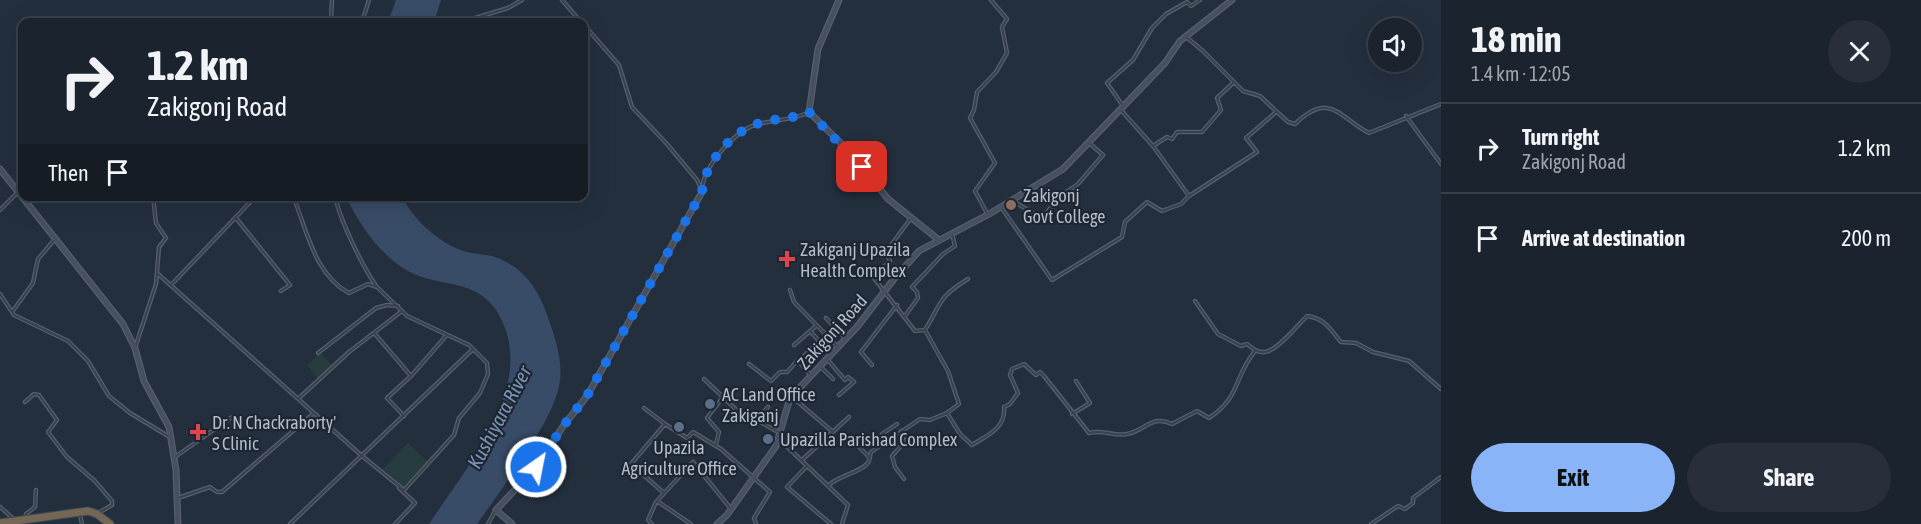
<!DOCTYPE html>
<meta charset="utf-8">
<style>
body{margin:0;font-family:"Asap Condensed",sans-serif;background:#282f3a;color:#f1f3f6;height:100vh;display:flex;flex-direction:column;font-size:22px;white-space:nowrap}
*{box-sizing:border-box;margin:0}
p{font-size:20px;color:#a0a4aa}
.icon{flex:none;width:33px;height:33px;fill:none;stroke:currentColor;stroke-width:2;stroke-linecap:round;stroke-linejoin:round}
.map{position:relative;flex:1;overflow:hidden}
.side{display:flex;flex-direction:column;background:#1b232e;width:480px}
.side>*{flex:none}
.banner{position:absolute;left:18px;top:18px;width:570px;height:183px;border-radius:12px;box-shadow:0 6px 24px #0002,0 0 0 2px #39404a;background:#1b232e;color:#f1f3f6;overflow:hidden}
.controls{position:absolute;left:1368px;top:18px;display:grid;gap:12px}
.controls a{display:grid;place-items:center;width:54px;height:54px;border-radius:50%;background:#1b232e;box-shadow:0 6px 24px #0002,0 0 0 2px #39404a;font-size:30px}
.pin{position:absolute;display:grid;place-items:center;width:51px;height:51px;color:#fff;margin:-26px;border-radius:12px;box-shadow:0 3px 9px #0006}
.me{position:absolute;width:66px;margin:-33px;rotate:33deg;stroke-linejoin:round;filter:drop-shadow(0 0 4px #0008)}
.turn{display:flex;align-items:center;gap:21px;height:126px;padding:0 30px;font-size:27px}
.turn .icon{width:78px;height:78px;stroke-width:2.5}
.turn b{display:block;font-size:42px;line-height:51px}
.then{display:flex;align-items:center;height:57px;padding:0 30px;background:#0003;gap:12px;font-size:22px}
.round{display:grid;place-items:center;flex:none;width:63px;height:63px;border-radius:32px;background:#282f3a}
.head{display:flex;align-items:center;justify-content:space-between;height:102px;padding:0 30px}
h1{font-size:36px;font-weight:700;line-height:45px}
.cta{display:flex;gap:12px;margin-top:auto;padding:12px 30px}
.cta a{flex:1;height:69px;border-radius:36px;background:#8ab4f8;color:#111;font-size:24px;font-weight:700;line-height:69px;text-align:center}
.cta a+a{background:#282f3a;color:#f1f3f6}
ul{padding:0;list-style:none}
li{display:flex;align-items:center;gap:18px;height:90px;padding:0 30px;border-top:2px solid #39404a}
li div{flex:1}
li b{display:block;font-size:22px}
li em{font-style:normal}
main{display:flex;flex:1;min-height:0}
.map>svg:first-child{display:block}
.green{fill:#263c3f}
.water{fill:#394c67}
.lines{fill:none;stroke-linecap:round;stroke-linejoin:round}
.street-casing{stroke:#565f6c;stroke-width:4.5}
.secondary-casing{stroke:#565f6c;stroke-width:7}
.highway-casing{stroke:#434c59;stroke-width:9}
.street{stroke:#38414e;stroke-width:2}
.secondary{stroke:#465061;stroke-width:4.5}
.highway{stroke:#746855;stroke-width:7}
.route{stroke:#1a73e8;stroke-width:10;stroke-dasharray:0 18}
.education-dot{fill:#8d6e63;stroke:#1d2633;stroke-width:2}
.health-dot{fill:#e0444e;stroke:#1d2633;stroke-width:2}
.service-dot{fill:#5c6f8a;stroke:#1d2633;stroke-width:2}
.labels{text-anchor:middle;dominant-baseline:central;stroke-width:4.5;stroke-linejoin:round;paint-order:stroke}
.poi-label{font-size:18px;fill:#b4bcc9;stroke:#1d2633;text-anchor:start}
.street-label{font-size:18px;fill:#b4bcc9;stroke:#1d2633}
.water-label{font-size:20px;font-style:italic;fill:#7c92b1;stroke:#1d2633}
</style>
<main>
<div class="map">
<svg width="1441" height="524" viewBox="0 0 1441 524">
<rect width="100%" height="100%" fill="#242f3e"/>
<!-- green -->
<path class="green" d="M321 353 332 366 318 379 307 365Z
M408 443 427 461 403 487 383 469Z"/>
<!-- water -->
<path class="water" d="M396 0H441L434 22H388Z
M346 197H402C414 220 440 245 467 252 479 255 491 254 502 260 526 271 539 291 547 315 555 337 564 362 559 386 552 423 500 491 477 524H429C463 472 528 397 506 331 500 313 492 301 476 292 458 282 434 283 414 274 382 259 361 227 346 197Z"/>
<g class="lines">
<defs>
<path id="street" d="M562 0 581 22
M331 22 332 0
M362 22 369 0
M462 22 508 8 522 0
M584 25 619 65 632 107 667 144 697 180 702 191
M1185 36 1203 51 1243 91 1260 96 1288 122 1295 124C1331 90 1339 118 1369 133L1441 104
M1123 106 1107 83 1133 60 1152 28 1166 14 1187 2 1191 6 1200 0
M1120 109 1153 146 1189 196 1257 152 1246 138 1276 112
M1406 116 1441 164
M1153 146 1167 137 1172 139 1177 132H1202L1221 110 1217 98 1233 83
M702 189C704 166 735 130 758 124 775 120 791 120 808 113
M293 196C307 230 314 274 349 293L368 284 377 287 407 316 469 345 487 363 488 374 480 393 459 418 454 435 404 490 362 456
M335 196C340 220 362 266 377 287
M1013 201 1038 216 1045 215 1059 197 1078 184 1103 155 1088 142
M1001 207 1052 280 1122 237 1125 222 1147 202 1162 211 1181 204 1189 196
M0 210 18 192
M988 215 975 191 995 163 970 118 974 110 977 92 996 72 1007 53 1002 27 1007 19 991 0
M236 218 290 285 281 291
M911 218 886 252 890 261 873 277 915 331 925 330C942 303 937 298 968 279
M158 274 361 455
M172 284 256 196
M790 290 794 302 838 347
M0 294 14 315 68 341 88 361 109 396 130 413 168 436
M1195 301 1218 334 1241 346 1247 344C1252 348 1257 353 1265 352 1277 351 1298 325 1307 316 1326 319 1329 328 1341 342L1356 343 1373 352 1409 361 1441 389
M12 312 33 283 38 259 55 239
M905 316 918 298 917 292 912 287 943 254 955 246 952 234
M826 318 846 339
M925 330 948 371 959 404 947 413
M375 334 411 376 387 398 404 416
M794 345 816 326
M135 348 156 284 159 247 166 238 156 223 153 196
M318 353 376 308 387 305 398 306
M827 359 845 380 848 377 854 382 839 395
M799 361 819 341 810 331
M749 364 771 381 780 372H787L798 360 811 376
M872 365 861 352 897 305
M820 366 833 379
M411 376 446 336
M704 379 745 418H753L778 432
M792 397 833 432
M299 398 349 352 402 311
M25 402 34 394 39 395 57 420 48 432 67 457 95 481 112 501V505L100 512
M644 408 665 424 631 464 664 493
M1072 414 1090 403 1076 381
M756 420 768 407
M665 424 687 438 693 432 721 449 770 492 754 518 756 524
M901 431 907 439 892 456 895 467 904 479
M779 439 848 505 842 524
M853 441 869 457
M886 441 882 434 897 424
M716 444 719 432 707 418 723 397
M175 457 232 417
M802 460 849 417
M807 466 787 487 831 524
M828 486C836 476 864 472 869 461 870 458 870 455 871 452L920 419 930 420 947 413 960 434 972 445C988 435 1006 428 1004 407L1010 404 1018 393 1010 375 1012 369 1024 364 1036 375 1040 372 1044 376 1089 433C1103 429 1114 437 1127 434 1145 431 1152 414 1172 424L1197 411 1209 418C1241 397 1233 378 1255 351
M178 498 210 487 217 492H222L314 413
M657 501 691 524
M0 507 15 520
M80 515 82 524
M26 519V514L35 507 36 490
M290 524 472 350
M395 524 415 503 399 488
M488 524 495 511
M652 524 648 520 656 502 693 462 731 509
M1371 524 1398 506 1405 509 1413 503V498L1441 477"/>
<path id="secondary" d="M839 0 818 49 809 112 849 151 888 199 939 240
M0 169 123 324 135 348 144 381 169 427 176 470 178 524
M512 524 496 510 536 467 564 425 587 396 702 192
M717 524 727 515 776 446 790 398 857 327 894 279 919 251 991 213 1063 169 1165 63 1180 41 1232 0"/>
<path id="highway" d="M0 523 88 511 97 514 110 524"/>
</defs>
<!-- street casing -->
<use href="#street" class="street-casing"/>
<!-- secondary casing -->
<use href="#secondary" class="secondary-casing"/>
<!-- highway casing -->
<use href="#highway" class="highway-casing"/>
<!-- street -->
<use href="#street" class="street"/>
<!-- secondary -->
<use href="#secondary" class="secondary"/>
<!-- highway -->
<use href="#highway" class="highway"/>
</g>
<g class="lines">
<!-- route -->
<path class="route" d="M536 467 564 425 587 396 702 192C704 165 729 135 754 125 772 118 791 120 809 112L862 167"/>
</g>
<!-- markers -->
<circle class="education-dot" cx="1011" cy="205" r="6"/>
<g class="health-dot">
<path d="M784 250h6v6h6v6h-6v6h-6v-6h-6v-6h6z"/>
<path d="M195 423h6v6h6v6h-6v6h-6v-6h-6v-6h6z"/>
</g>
<g class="service-dot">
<circle cx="710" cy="404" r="6"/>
<circle cx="679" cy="427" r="6"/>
<circle cx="768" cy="439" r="6"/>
</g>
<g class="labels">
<!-- poi labels -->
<g class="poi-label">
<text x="1023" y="195">Zakigonj<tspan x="1023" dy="21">Govt College</tspan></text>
<text x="800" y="249">Zakiganj Upazila<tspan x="800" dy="21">Health Complex</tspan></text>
<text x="722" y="394">AC Land Office<tspan x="722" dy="21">Zakiganj</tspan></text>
<text x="212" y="422">Dr. N Chackraborty'<tspan x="212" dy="21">S Clinic</tspan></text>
<text x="780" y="439">Upazilla Parishad Complex</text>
<text x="679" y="447" text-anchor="middle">Upazila<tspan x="679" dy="21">Agriculture Office</tspan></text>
</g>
<!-- street labels -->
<g class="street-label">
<text transform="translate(832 332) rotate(-48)">Zakigonj Road</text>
</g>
<!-- water labels -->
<g class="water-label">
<text transform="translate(499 417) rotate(-62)">Kushiyara River</text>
</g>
</g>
</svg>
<div class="controls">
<a><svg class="icon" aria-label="sound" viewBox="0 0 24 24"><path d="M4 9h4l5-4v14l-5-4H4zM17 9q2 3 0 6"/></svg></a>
</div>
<div class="pin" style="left:862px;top:167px;background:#d93025"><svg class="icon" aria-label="arrive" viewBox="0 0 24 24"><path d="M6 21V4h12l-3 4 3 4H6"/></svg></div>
<svg class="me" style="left:536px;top:467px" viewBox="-20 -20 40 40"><circle r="17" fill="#1a73e8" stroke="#fff" stroke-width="3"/><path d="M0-11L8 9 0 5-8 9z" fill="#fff"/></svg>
<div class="banner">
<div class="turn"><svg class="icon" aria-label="right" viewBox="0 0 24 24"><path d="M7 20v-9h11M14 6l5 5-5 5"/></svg><div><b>1.2 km</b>Zakigonj Road</div></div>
<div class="then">Then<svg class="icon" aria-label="arrive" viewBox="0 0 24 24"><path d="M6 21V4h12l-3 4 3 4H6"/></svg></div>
</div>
</div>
<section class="side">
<div class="head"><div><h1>18 min</h1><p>1.4 km · 12:05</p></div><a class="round"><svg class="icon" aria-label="close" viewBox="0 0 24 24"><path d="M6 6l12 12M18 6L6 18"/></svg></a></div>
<ul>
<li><svg class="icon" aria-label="right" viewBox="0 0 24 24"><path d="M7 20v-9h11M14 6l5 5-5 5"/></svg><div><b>Turn right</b><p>Zakigonj Road</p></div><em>1.2 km</em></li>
<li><svg class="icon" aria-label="arrive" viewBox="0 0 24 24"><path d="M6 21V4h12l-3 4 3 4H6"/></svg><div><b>Arrive at destination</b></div><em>200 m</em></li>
</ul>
<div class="cta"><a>Exit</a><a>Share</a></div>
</section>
</main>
